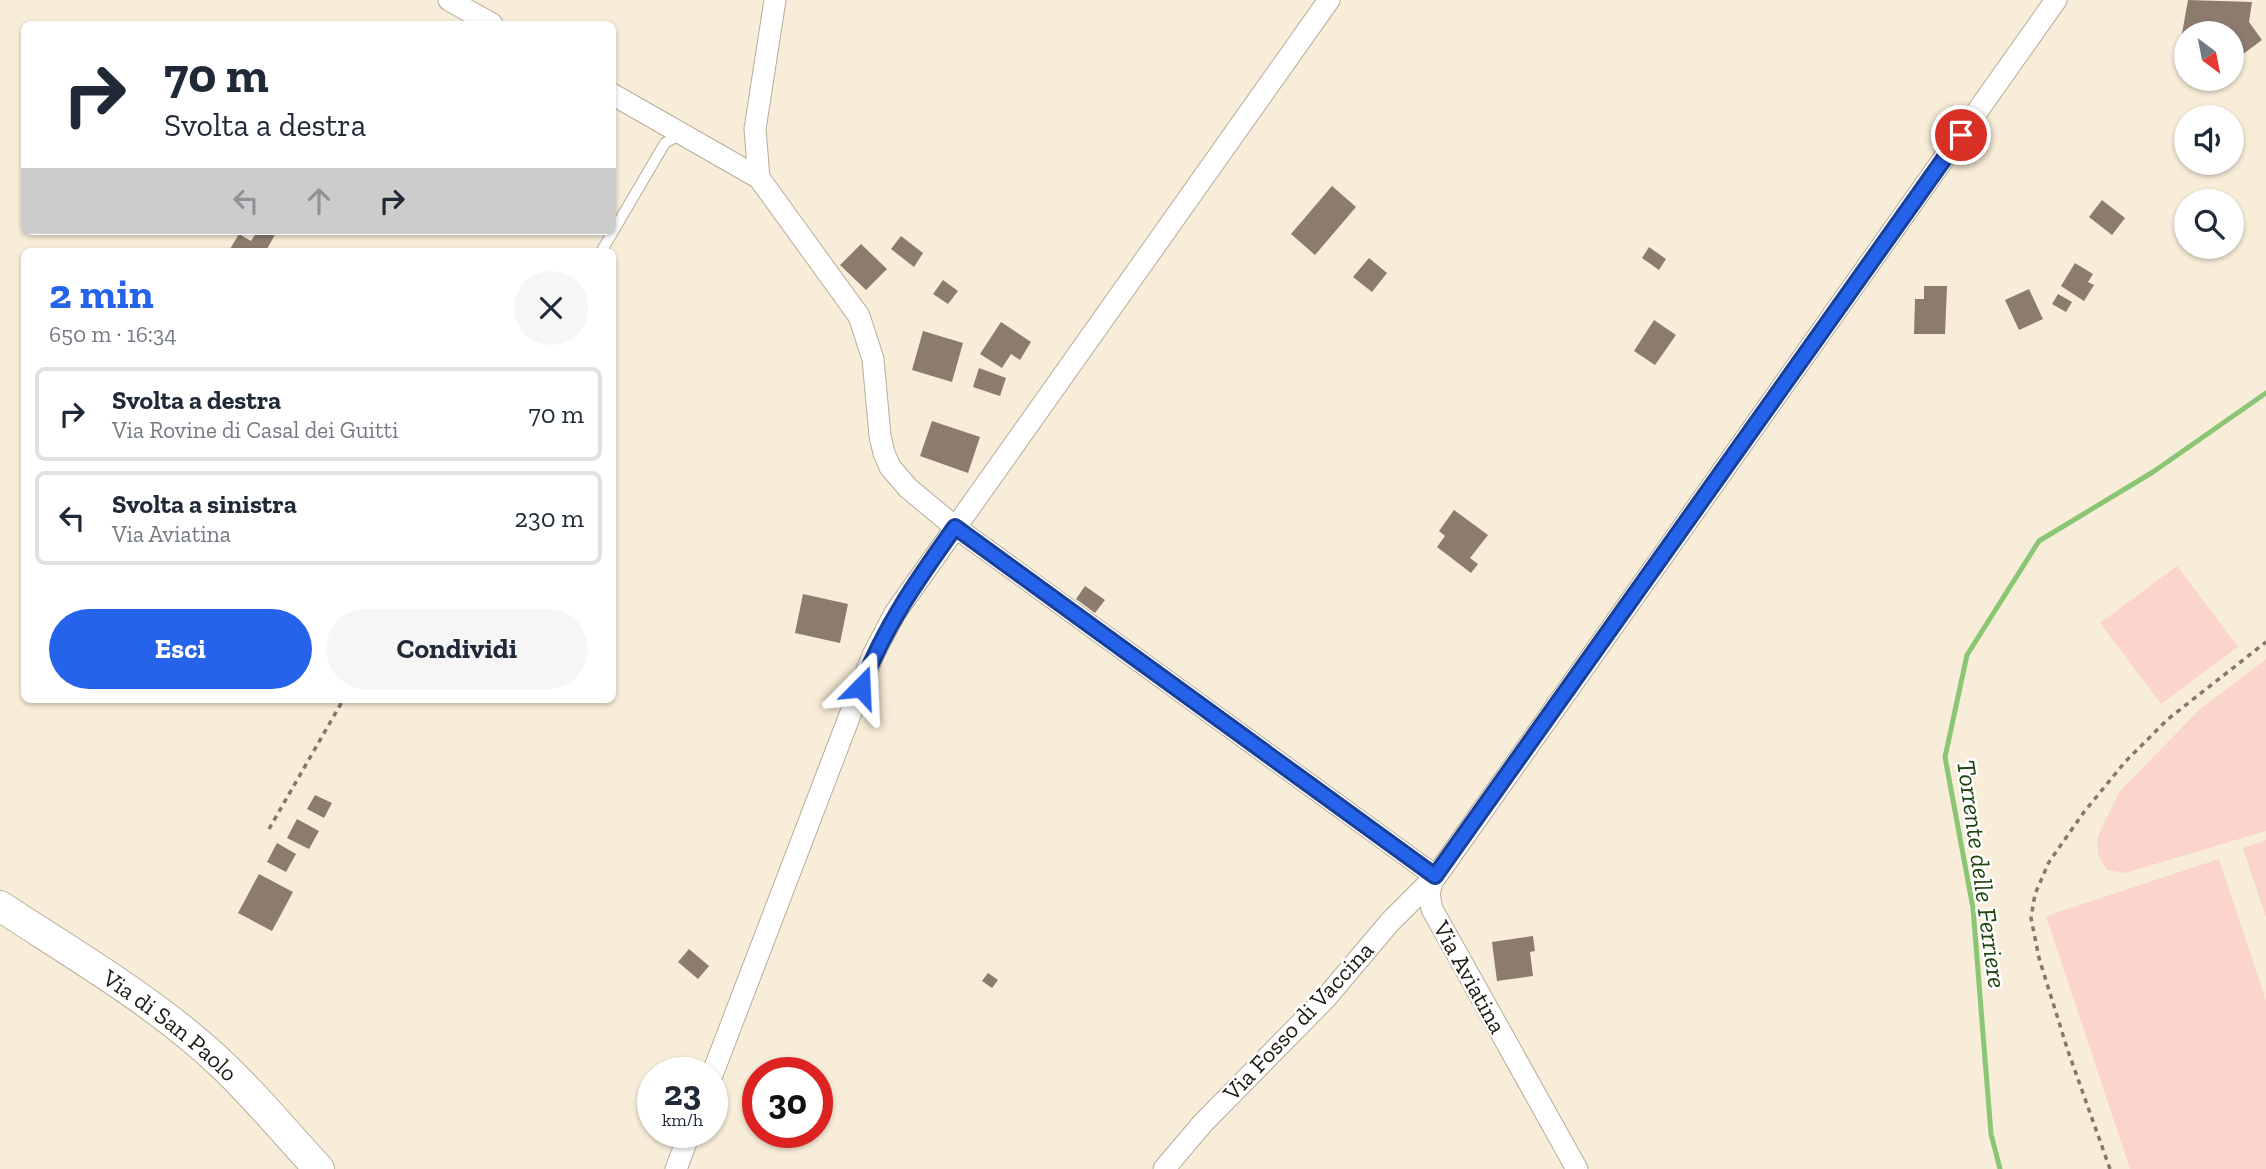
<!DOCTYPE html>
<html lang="it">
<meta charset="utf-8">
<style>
body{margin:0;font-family:"Zilla Slab",serif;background:#f6f6f7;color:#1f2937;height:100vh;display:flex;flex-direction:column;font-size:26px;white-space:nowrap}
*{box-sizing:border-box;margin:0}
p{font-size:23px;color:#747a83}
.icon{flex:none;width:38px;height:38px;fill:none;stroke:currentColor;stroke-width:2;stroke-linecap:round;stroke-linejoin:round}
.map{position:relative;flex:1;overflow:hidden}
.panel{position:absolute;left:21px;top:248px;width:595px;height:455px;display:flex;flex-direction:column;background:#fff;border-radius:10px;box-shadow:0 2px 5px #0004}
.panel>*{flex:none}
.top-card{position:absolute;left:21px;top:21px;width:595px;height:214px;border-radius:10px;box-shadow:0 2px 5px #0004;background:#fff;color:#1f2937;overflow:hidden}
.needle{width:46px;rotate:148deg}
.fabs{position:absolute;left:2174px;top:21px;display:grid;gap:14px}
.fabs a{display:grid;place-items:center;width:70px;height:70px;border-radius:50%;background:#fff;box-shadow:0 2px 5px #0004;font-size:35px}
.speed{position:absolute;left:637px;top:1057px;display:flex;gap:14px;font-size:35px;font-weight:700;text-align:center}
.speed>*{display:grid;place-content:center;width:91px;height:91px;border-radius:50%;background:#fff;box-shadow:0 2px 5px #0004;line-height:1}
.speed small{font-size:18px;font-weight:400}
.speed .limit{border:10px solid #d22;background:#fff;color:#111}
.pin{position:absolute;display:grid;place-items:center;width:60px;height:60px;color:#fff;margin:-30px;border:4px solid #fff;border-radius:50%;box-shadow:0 2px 7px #0007}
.me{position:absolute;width:77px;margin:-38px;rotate:21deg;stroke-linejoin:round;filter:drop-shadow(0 0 5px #0008)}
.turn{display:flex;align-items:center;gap:24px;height:147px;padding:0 28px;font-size:32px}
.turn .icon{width:91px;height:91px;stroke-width:2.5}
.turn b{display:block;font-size:49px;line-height:60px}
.lanes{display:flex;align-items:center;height:66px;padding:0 28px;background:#0003;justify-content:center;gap:35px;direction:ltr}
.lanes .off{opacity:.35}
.round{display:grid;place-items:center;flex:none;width:74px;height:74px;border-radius:37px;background:#f6f6f7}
.summary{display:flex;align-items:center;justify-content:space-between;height:119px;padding:0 28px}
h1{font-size:42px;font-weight:800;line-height:52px;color:#2563eb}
.primary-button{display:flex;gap:14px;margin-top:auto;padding:14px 28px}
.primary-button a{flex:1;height:80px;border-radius:42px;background:#2563eb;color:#fff;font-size:28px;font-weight:800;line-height:80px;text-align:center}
.primary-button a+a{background:#f6f6f7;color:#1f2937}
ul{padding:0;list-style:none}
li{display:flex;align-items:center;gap:21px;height:94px;margin:0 14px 10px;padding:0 14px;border:4px solid #e0e1e3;border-radius:10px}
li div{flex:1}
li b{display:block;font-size:26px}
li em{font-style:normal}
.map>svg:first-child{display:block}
.green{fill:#fbd4cc}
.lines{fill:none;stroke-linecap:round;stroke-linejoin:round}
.stream{stroke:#8ac674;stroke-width:5}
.building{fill:#8d7b6e}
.lane-casing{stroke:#b7ad9a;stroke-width:12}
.street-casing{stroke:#b7ad9a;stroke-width:23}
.secondary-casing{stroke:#b7ad9a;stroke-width:32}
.path{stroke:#80796c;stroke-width:3.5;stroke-dasharray:5 5;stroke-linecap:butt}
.lane{stroke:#fff;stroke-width:10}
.street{stroke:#fff;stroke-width:21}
.secondary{stroke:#fff;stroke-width:30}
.route-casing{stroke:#184099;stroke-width:18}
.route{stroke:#2563eb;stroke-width:12}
.labels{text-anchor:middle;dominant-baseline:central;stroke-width:5;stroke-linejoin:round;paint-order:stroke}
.street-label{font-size:24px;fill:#1c1911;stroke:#fff}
.water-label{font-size:26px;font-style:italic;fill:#1f460d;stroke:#fff}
</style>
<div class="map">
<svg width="2266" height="1169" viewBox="0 0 2266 1169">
<rect width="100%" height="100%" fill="#f8edd9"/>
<!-- green -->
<path class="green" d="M2177 566 2238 647 2161 704 2100 623Z
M2266 659V831L2125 873 2107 870 2098 855 2097 838 2120 791 2199 710Z
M2266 840V917L2243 848Z
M2219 859 2266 1001V1169H2130L2046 916Z"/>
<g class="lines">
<!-- stream -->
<path class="stream" d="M2000 1169 1991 1134 1973 908 1945 757 1967 655 2039 541 2153 472 2266 393"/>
</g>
<!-- building -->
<path class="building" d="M2188 0 2252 2 2249 22 2262 40 2231 63V33H2186V39H2181Z
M1332 186 1356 207 1315 255 1291 234Z
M2102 200 2125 218 2112 235 2089 217Z
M257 231H277L267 249 272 252H235L230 249 239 234 251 241Z
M901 236 923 253 914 267 891 249Z
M861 244 887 269 866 290 840 265Z
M1649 247 1666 259 1659 270 1642 258Z
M1369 258 1387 273 1372 292 1353 277Z
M2075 263 2093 274 2088 282 2094 285 2084 301 2061 286Z
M943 280 958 291 948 304 933 294Z
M1924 286H1947L1945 334H1914L1915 299H1924Z
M2029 289 2043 319 2019 330 2005 300Z
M2058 294 2072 302 2066 312 2052 304Z
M1654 320 1676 335 1655 365 1634 351Z
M1001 322 1031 342 1020 360 1011 354 1002 368 980 354Z
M923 331 963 343 952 382 912 370Z
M979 368 1006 378 1000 396 973 387Z
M932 421 980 437 968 473 920 456Z
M1454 510 1488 535 1470 558 1478 564 1471 573 1437 547 1445 536 1439 531Z
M1085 586 1105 600 1095 613 1076 599Z
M803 594 848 604 840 643 795 633Z
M315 795 332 803 324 818 307 809Z
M297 819 319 831 309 849 287 838Z
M277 843 296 854 286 872 267 862Z
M259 874 293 892 272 931 238 913Z
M1533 936 1535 951 1530 952 1533 976 1497 981 1492 942Z
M689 949 709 966 698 979 678 962Z
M988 973 998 980 992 988 982 981Z"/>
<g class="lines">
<defs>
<path id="lane" d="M601 252 665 143 681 134"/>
<path id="street" d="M449 0 492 24
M775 0 755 129 759 178 859 316 873 359 880 436 884 453 890 467 908 488 955 527 1435 876
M612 94 759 178
M712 1075 873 655 895 613 1329 0
M676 1169 690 1132
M1164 1169 1203 1123 1325 999 1390 922 1434 878
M1577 1169 1432 909 1429 894 1432 882 2056 0"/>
<g id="secondary">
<path id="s1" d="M0 906C70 952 142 994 205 1049 247 1086 282 1129 319 1169"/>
</g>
</defs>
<!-- lane casing -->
<use href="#lane" class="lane-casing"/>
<!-- street casing -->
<use href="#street" class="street-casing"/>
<!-- secondary casing -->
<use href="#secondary" class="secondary-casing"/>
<!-- path -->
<path class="path" d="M269 829 343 700
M2110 1169 2068 1051 2039 958 2031 918 2035 894 2049 862 2084 812 2125 762 2168 719 2266 642"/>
<!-- lane -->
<use href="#lane" class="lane"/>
<!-- street -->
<use href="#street" class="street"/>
<!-- secondary -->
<use href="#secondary" class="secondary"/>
</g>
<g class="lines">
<defs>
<path id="route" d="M861 687C886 624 916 582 955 527L1435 876 1961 135"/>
</defs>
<!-- route casing -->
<use href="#route" class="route-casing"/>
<!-- route -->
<use href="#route" class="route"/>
</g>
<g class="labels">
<!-- street labels -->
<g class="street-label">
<text transform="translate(1470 977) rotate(61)">Via Aviatina</text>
<text transform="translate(1298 1021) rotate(-47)">Via Fosso di Vaccina</text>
<text stroke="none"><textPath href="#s1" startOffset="208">Via di San Paolo</textPath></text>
</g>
<!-- water labels -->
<g class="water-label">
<text transform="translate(1982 874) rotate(82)">Torrente delle Ferriere</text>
</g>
</g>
</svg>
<div class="fabs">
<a><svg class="needle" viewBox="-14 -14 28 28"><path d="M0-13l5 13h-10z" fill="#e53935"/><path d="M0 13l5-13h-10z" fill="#747a83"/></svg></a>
<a><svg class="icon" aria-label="sound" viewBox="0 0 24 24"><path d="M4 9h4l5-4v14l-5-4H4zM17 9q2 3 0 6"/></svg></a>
<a><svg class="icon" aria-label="search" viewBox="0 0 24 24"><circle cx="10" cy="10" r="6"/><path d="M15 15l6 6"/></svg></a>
</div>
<div class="speed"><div>23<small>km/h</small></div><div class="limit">30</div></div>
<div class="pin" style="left:1961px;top:135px;background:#d93025"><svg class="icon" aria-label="arrive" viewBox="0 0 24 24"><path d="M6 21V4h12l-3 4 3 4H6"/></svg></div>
<svg class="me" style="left:861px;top:687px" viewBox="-20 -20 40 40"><path d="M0-17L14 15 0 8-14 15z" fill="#2563eb" stroke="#fff" stroke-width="4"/></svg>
<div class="top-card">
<div class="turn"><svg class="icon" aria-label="right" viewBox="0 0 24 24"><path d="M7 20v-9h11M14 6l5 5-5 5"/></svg><div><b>70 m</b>Svolta a destra</div></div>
<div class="lanes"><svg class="icon off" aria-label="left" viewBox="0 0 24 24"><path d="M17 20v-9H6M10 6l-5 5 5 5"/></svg><svg class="icon off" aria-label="ahead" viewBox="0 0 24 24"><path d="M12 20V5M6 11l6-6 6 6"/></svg><svg class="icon" aria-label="right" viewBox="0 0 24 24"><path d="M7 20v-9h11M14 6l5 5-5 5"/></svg></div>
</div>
<section class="panel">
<div class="summary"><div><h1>2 min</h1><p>650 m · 16:34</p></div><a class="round"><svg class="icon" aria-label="close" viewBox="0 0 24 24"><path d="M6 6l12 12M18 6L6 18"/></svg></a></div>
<ul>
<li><svg class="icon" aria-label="right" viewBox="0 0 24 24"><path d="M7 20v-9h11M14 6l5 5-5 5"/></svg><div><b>Svolta a destra</b><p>Via Rovine di Casal dei Guitti</p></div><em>70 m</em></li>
<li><svg class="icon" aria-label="left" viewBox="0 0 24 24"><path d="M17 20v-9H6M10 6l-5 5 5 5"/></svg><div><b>Svolta a sinistra</b><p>Via Aviatina</p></div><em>230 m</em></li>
</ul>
<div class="primary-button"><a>Esci</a><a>Condividi</a></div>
</section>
</div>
